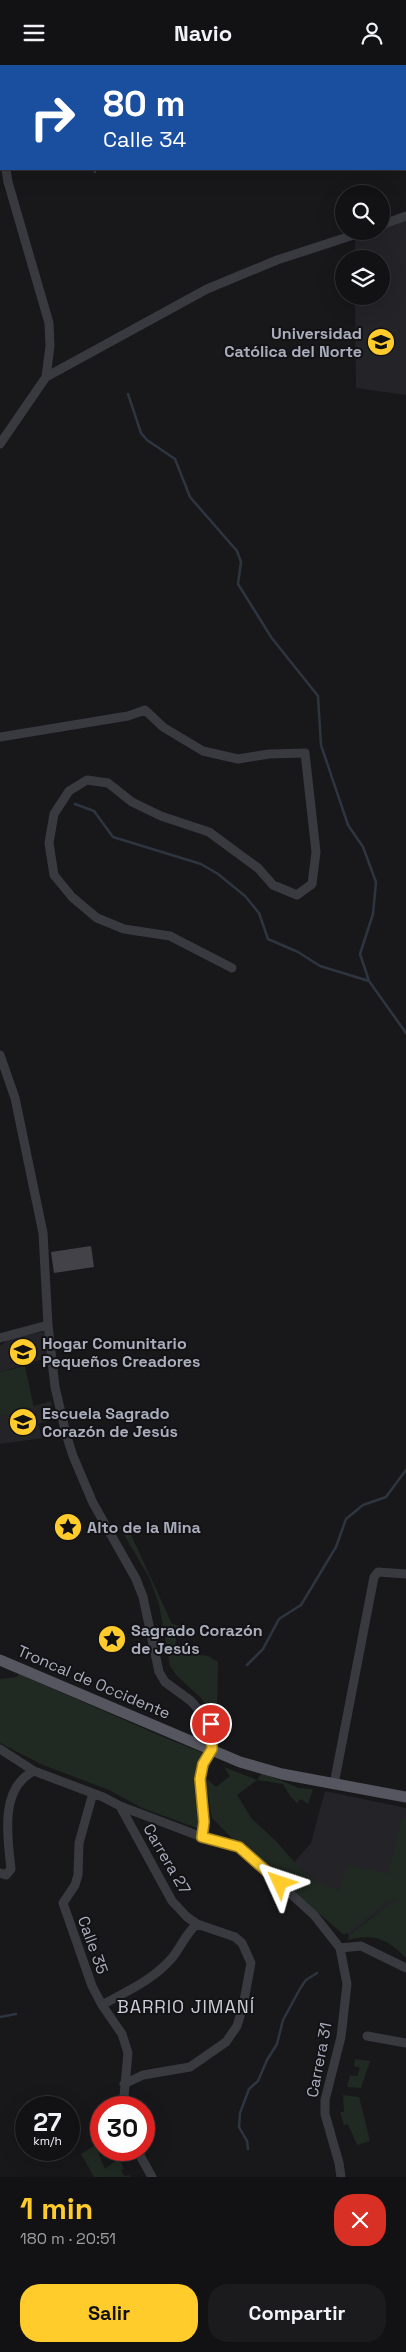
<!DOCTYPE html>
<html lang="es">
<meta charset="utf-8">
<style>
body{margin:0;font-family:"Space Grotesk",sans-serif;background:#1b1b1d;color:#f1f3f6;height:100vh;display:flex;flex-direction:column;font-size:19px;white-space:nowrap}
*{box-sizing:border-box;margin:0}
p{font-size:16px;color:#9c9ea0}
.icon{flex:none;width:28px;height:28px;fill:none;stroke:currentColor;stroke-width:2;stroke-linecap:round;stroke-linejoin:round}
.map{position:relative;height:2112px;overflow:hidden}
.drawer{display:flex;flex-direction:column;background:#121214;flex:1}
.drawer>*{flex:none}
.guide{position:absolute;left:0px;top:0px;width:406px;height:105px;box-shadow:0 5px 20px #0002,0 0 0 1px #313234;background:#1a4fa0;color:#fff;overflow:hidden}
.tools{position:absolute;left:335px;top:120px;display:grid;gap:10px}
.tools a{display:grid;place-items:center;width:55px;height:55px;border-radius:50%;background:#121214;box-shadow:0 5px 20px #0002,0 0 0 1px #313234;font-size:25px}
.speed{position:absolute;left:15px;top:2031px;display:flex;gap:10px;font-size:25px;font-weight:700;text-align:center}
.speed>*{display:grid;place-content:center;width:65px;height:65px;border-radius:50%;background:#121214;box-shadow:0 5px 20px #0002,0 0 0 1px #313234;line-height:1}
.speed small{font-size:12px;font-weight:400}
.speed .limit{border:8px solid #d22;background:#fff;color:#111}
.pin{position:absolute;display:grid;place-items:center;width:42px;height:42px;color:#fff;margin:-21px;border:2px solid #fff;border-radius:50%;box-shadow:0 1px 5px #0007}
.me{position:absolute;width:55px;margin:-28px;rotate:312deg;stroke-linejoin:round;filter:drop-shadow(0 0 4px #0008)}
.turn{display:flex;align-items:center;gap:18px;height:105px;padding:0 20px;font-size:22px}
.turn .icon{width:65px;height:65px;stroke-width:2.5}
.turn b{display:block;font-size:35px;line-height:42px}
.round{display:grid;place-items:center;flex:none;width:52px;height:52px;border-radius:20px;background:#1b1b1d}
.headline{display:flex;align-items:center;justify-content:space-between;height:85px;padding:0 20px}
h1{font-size:30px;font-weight:800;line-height:38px;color:#ffcc2c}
.cta{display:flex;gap:10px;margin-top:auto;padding:10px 20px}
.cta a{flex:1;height:58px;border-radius:20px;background:#ffcc2c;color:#111;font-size:20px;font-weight:800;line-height:58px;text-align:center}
.cta a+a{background:#1b1b1d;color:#f1f3f6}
header{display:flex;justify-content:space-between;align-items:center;height:65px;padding:0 20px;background:#121214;font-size:22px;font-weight:800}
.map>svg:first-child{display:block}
.built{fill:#242428}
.green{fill:#202922}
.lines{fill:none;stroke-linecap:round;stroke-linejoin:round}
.stream{stroke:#2d3640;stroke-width:2.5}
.building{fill:#424248}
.minor{stroke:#393940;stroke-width:9}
.major{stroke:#55565f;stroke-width:11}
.route-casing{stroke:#a6851d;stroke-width:12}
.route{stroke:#ffcc2c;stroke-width:9}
.labels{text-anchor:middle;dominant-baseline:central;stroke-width:4;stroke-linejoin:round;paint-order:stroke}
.poi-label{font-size:16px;font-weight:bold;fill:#a9adbc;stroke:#131316;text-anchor:start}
.street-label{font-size:16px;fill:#a9adbc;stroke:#131316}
.neighbourhood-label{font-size:18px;letter-spacing:1px;fill:#cbcdd7;stroke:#131316}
</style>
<header><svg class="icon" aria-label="menu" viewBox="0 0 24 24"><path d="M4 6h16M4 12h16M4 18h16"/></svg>Navio<svg class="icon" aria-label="person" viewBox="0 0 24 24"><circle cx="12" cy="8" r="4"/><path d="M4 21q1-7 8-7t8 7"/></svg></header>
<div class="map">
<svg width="406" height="2112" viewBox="0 0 406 2112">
<rect width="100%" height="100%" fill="#18181b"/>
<!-- built -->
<path class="built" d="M406 150V330L356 323 355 231H381V194H355V175L373 166H381V162Z
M44 1267 47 1293 0 1307V1281L10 1273Z
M51 1336 54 1354 38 1359 43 1373 0 1379V1351Z
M325 1726 406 1743V1837L376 1849 349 1870 282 1811 311 1778Z"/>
<!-- green -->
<path class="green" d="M25 1301 34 1343 0 1351V1307Z
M114 1453 122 1464 128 1463 172 1559 190 1563 189 1567 177 1565 175 1584H190L192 1589 208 1591 218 1597 217 1657 201 1633 177 1611 170 1601 159 1539 149 1512Z
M19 1609 168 1674 208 1690 203 1699 202 1757 197 1763 142 1743 109 1725 43 1700 0 1678V1614L17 1612Z
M224 1702 257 1715 262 1708 299 1723 313 1724 308 1739 301 1734 297 1738 290 1731 283 1719 257 1715 237 1730 252 1754 277 1777 302 1806 316 1816 339 1826 348 1800 388 1809 402 1753 406 1754V1893C388 1874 374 1868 348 1875L349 1870 397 1834 388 1836 344 1870 240 1781 212 1753 205 1712 216 1722 230 1711Z
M355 1994 370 1996 361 2023 347 2022 350 2010 357 2011 360 2003 354 2001Z
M343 2030 359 2032 370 2076 357 2080 348 2059 344 2060 340 2047H344Z
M95 2080 105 2104 119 2093 124 2104 121 2105 124 2111 129 2110 130 2112H94L81 2089Z"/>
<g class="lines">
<!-- stream -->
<path class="stream" d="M371 0V1
M108 1V0
M405 71 406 73
M95 107V104
M128 329 141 368 147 375 175 394 190 432 237 486 241 497 238 519 271 572 318 631 321 680 348 760 363 782 376 817 373 849 360 889 369 916 406 968
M75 739 94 746 113 772 201 799 218 809 245 831 259 848 268 874 298 887 320 901 369 916
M247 1600 263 1584 279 1554 301 1540 336 1482 346 1454 363 1440 386 1432 406 1405
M0 1952 16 1949
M248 2084 247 2076 239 2062 240 2048 249 2024 258 2016 267 1995 277 1979 283 1955 301 1922 306 1915 317 1908"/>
</g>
<!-- building -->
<path class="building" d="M91 1181 94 1202 54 1208 51 1187Z"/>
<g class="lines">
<!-- minor -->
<path class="minor" d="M9 1V0
M6 104 8 117 49 258 50 281 46 312
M381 160 406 151
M0 379 46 312 207 224 277 195 366 166
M0 672 128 651 145 645 163 662 203 686 238 694 269 689 305 688 316 787 312 819 297 830 273 820 258 803 209 767 161 751 132 737 108 718 87 715 69 726 54 749 49 778 54 810 72 832 97 853 124 864 170 871 232 903
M0 990 15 1033 43 1168 48 1260 55 1322 66 1369 73 1391 93 1438 136 1514 143 1532 159 1607 165 1617 191 1636 211 1659 212 1684 203 1699 200 1714 204 1757 202 1772
M0 1273 48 1260
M0 1684 34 1706 103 1732 120 1741 202 1772 239 1782 314 1850 340 1883 347 1919 341 1972 325 2035V2049L339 2098 341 2112
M334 1719 374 1512 378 1507 406 1509
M93 1728 79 1778 78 1810 75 1820 63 1838 92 1921 102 1940 122 1969 128 1988 123 2042
M120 1741 172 1836 187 1852 197 1859 235 1872 242 1878 251 1898 243 1941 237 1961 226 1977 190 2002 143 2010 124 2019
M0 1808 6 1810 11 1804C7 1769 0 1723 34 1706
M340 1883 361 1881 406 1903
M102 1940C127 1926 153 1915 172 1893 181 1882 186 1868 197 1859
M367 1971 406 1978
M137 2085 152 2112"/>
<!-- major -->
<path class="major" d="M0 1595 240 1697 282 1709 406 1732"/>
</g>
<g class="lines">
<defs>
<path id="route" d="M211 1659 212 1684 203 1699 200 1714 204 1757 202 1772 239 1782 280 1818"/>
</defs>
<!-- route casing -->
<use href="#route" class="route-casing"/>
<!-- route -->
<use href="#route" class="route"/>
</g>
<!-- icons -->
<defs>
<symbol id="university-disc" viewBox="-11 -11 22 22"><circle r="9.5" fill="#ffcc2c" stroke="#131316"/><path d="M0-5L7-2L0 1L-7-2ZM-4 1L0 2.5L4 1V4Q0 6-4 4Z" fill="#111"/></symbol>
<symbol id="school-disc" viewBox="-11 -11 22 22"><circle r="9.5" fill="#ffcc2c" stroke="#131316"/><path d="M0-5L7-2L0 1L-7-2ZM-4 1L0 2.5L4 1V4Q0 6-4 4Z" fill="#111"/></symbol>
<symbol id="sight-disc" viewBox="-11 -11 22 22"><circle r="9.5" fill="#ffcc2c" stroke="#131316"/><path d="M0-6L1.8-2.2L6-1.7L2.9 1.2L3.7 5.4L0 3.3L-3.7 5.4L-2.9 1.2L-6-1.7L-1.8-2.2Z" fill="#111"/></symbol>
</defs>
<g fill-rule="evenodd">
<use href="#university-disc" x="365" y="261" width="32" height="32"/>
<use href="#school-disc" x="7" y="1271" width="32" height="32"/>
<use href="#school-disc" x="7" y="1341" width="32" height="32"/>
<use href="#sight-disc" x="52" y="1446" width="32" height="32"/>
<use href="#sight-disc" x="96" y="1558" width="32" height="32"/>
</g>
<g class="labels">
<!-- poi labels -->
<g class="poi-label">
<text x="362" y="268" text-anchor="end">Universidad<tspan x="362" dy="18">Católica del Norte</tspan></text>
<text x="42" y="1278">Hogar Comunitario<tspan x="42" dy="18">Pequeños Creadores</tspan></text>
<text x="42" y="1348">Escuela Sagrado<tspan x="42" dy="18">Corazón de Jesús</tspan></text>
<text x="87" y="1462">Alto de la Mina</text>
<text x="131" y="1565">Sagrado Corazón<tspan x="131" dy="18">de Jesús</tspan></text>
</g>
<!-- street labels -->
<g class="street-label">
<text transform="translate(94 1617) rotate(23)">Troncal de Occidente</text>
<text transform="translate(167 1794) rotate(60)">Carrera 27</text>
<text transform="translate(93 1880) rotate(70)">Calle 35</text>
<text transform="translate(319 1995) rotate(-79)">Carrera 31</text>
</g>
<!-- neighbourhood labels -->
<g class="neighbourhood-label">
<text x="186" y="1941">BARRIO JIMANÍ</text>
</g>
</g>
</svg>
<div class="tools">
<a><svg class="icon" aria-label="search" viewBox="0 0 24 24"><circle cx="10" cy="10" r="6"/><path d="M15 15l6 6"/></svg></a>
<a><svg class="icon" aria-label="layers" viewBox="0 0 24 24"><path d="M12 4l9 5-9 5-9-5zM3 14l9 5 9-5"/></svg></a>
</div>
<div class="speed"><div>27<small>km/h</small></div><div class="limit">30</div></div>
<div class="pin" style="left:211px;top:1659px;background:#d93025"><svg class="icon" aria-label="arrive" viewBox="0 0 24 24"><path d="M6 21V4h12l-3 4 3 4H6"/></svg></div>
<svg class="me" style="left:280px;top:1818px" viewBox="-20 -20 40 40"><path d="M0-17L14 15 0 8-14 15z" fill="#ffcc2c" stroke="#fff" stroke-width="4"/></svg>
<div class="guide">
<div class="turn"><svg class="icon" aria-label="right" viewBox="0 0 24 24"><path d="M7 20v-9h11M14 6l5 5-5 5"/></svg><div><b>80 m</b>Calle 34</div></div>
</div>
</div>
<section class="drawer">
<div class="headline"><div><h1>1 min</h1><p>180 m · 20:51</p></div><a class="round" style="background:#d93025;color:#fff"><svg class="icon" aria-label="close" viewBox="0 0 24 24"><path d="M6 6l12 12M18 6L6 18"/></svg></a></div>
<div class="cta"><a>Salir</a><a>Compartir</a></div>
</section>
